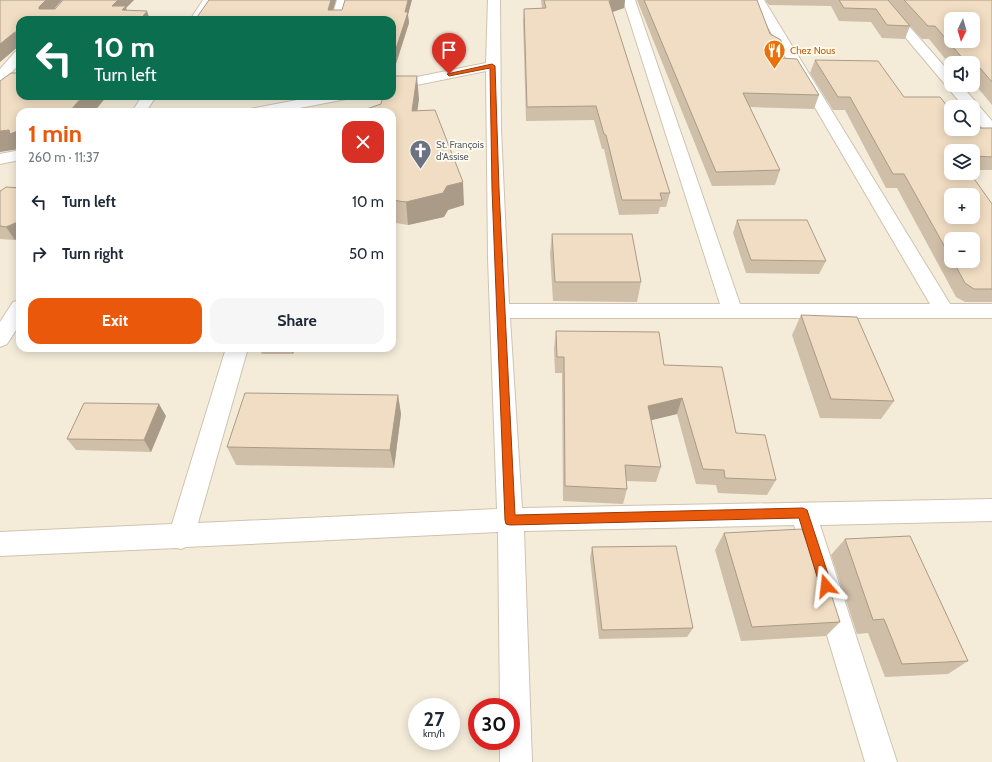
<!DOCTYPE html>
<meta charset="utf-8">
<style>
body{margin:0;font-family:Cabin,sans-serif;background:#f6f6f7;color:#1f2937;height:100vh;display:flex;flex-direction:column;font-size:15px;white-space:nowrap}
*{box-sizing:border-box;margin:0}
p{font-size:13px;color:#747a83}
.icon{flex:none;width:22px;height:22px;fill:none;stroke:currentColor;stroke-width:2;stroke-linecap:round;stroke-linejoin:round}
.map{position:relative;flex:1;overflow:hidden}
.sheet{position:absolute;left:16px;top:108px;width:380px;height:244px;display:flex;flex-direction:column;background:#fff;border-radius:12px;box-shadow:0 2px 10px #0003}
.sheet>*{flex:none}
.hud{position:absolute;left:16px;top:16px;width:380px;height:84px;border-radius:12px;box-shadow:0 2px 10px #0003;background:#0b6e4f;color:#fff;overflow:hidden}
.needle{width:26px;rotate:185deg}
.buttons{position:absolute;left:944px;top:12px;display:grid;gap:8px}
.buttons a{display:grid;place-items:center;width:36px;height:36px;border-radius:8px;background:#fff;box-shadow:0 2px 10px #0003;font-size:20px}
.speed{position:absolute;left:408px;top:698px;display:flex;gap:8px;font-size:20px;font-weight:700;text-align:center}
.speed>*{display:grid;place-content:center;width:52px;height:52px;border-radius:50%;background:#fff;box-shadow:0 2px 10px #0003;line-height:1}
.speed small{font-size:10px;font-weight:400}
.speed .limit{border:6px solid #d22;background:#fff;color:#111}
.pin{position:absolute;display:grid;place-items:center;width:34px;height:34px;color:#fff;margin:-41px -17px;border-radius:50% 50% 50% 0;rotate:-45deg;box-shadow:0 0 4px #0007}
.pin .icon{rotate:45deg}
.me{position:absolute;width:44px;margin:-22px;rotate:343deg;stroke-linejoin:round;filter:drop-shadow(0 0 3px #0008)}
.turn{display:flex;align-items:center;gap:14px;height:84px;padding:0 12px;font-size:18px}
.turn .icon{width:52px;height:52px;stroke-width:2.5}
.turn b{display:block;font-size:28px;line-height:34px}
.round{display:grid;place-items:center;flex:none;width:42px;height:42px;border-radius:12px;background:#f6f6f7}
.overview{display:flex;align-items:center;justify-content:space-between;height:68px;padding:0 12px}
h1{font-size:24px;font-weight:700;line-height:30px;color:#ea580c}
.action{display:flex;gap:8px;margin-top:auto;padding:8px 12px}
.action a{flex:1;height:46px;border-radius:12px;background:#ea580c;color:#fff;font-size:16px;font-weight:700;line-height:46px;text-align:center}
.action a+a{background:#f6f6f7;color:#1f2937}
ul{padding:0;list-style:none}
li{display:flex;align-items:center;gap:12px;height:52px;padding:0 12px}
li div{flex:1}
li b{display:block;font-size:15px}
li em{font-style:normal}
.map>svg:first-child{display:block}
.residential{fill:#f4ecd9;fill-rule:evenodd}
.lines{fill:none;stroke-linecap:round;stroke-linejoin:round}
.minor-casing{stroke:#cfc3b0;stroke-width:2}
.minor{fill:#fff;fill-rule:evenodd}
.wall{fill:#cfbea8;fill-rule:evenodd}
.shaded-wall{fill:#a99b88}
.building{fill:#f1ddc3;stroke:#a99b88;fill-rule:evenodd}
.route{fill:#ea580c;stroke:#983908}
.labels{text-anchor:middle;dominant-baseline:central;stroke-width:3.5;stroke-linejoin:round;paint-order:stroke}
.far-food-label{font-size:10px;fill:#c56008;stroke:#fffcf1;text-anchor:start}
.far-worship-label{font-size:10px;fill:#5b616d;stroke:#fffcf1;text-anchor:start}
</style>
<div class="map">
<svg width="992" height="762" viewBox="0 0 992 762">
<rect width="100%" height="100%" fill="#fcf8eb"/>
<!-- residential -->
<path class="residential" d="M0 0H992V762H0ZM951 19H973V41H951ZM20 20H392V96H20ZM951 63H973V85H951ZM951 107H973V129H951ZM20 112H392V348H20ZM951 151H973V173H951ZM951 195H973V217H951ZM951 239H973V261H951ZM417 707H451V741H417ZM477 707H511V741H477Z"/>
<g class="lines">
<defs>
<path id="minor" d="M203 0H215L202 20H190Z
M337 0H349L343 20H331Z
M488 0H500L501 129 509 304H720L623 0H635L740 304H930L752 0H764L950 304H992V318H510L522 508 992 499V521L820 525 897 762H865L794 525 524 531 532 762H500V741H511V707H500L498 532 186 547 181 549 177 548 0 556V532L172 524 226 348H248L198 523 497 509 488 258 486 71 392 90V82L486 63Z
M874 0H886L951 74V85H961L992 121V135L987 133 973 118V107H964Z
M20 51V63L5 80 0 81V69L15 52Z
M142 96H156L146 112H132Z
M318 96H348L346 99 341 100 279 112H248L250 109 255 108Z
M20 150V160L0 164V154Z
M20 300V324L7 344 0 347V322L13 302Z"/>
</defs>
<!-- minor casing -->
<use href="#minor" class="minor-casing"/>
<!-- minor -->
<use href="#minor" class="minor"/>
</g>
<!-- wall -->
<path class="wall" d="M0 0H62L54 9H55L63 0H134L126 8 127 10 20 20V45L0 62Z
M209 0H336L333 10 408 15 409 23 393 73H392V20Z
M541 0H625L624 8 612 12 670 193 666 207H660L658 214 619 215 604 149H602L594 120 526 121 523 21 524 9 542 8Z
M637 0H757L770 34 781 58 819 95 814 109 750 107 780 170 775 185 712 186Z
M765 0H992V105L973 82V63H951V66L929 39H922L910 26 905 39 882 38 871 22 839 21 831 6 769 5Z
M815 60 904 97 951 129 992 128V170H973V151H951L992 204V302H965L956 297 897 188H886L845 110H833L810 73ZM951 239 973 261H951Z
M419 99 417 111 464 205 448 210 444 217 408 225 396 223 392 224V112Z
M0 191 15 240 0 239Z
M737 220 826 261 819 274 746 273 733 233Z
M552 234 641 282 637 302 553 301 550 253Z
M801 315 894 401 881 419 820 418 792 335Z
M556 331 664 365 736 433 776 480 767 495 718 493 716 485 696 484 677 414 651 420 661 467 656 482 626 481 627 489 623 504 563 501 562 373H555L554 348Z
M259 348H295L293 354H262Z
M398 395 401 414 394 468 236 465 227 447Z
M166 416 151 452 76 450 67 439Z
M724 533 806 540 840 622 826 636 741 641 715 550Z
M845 539 968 661 948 674 885 677 868 633 857 634 831 555Z
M592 547 693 628 687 637 599 639 590 558Z"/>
<!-- shaded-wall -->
<path class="shaded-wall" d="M46 0H62L45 19 39 9V7Z
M118 0H134L126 8 130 18 112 6Z
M331 0H336L330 20 328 10Z
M408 0H412L408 15 409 23 393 73 392 61Z
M612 0H625L624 8 607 14 609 1Z
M147 11 150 20H140Z
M15 32 20 42V45L0 62V44Z
M417 76 419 99 414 134 412 111Z
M83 96H107L94 112H69Z
M9 130H20V150L19 149 0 152V131Z
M463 182 464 205 448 210 444 217 408 225 406 202 447 186Z
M392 200H393L396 223 392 224Z
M20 221V238L15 240 6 227Z
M291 348H295L293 354Z
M398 395 401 414 394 468 390 450Z
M682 398 677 414 644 422 648 406Z
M159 404 166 416 151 452 144 440Z"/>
<!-- building -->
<path class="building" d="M0 0H46L39 7V9H55L63 0H118L112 6H126L122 10 147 11 140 20H20V32H15L0 44Z
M209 0H331L328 10H342L345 0H408L405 12H408L392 61V20H195Z
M544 0H612L609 1 670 193H660L662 200H622L606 135 604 134 596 106 527 107 524 9 546 8Z
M644 0H757L770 34 781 40V58L797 59 819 95 743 93 780 170 716 172Z
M839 0H888L910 26 887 25 876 9 844 8Z
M904 0H992V82L974 61H965L935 26H928ZM951 19H973V41H951Z
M815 60 878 61 904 97H940L951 111V129H973V128H992V157L973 156V151H951V173H970L992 204V289H974L965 283 953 261H973V239H951V258L904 174H893L850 97H838ZM951 195H973V217H951Z
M11 73H20V96H83L69 112H20V130L10 134 9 130 0 131V81Z
M392 76H417L412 111 435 110 463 182 447 186 443 193 406 202 392 200V112H358L381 104 383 96H392Z
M6 187 20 188V221L6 227 0 226V191L2 190Z
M737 220H807L826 261 751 260Z
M552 234H632L641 282H555Z
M801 315 857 317 894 401 831 399Z
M556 331 659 332 664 365 722 367 736 433 765 435 776 480 725 478 724 470 703 469 682 398 648 406 661 467 625 465 627 489 565 486 564 357H557Z
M245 393 398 395 390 450 227 447Z
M84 403 159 404 144 440 67 439Z
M802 529 806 540H814L840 622 752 627 724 533Z
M910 536 968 661 902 664 884 619 873 620 845 539Z
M676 546 693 628 602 630 592 547Z"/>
<!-- route -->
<path class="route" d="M492 64 495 66 499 189 515 515 803 508 807 510 808 513 832 586 830 590 826 592 822 590 820 586 799 518 510 525 506 524 505 520 492 189 490 68 449 76 447 74Z"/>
<!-- icons -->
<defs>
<symbol id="restaurant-pin" viewBox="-11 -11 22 30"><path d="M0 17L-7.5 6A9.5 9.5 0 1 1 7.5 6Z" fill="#e8710a" stroke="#fffcf1"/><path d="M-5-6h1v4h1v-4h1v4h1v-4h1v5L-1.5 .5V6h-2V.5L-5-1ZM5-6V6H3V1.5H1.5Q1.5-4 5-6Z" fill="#fff"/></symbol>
<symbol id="church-pin" viewBox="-11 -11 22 30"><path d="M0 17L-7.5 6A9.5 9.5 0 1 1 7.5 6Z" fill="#6b7280" stroke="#fffcf1"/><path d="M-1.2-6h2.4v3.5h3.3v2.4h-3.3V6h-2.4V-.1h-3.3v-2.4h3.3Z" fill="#fff"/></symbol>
</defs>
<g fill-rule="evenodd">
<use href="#restaurant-pin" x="762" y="38" width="25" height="34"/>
<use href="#church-pin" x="408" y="138" width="25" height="34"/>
</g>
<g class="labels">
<!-- far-food labels -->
<g class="far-food-label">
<text x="790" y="50">Chez Nous</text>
</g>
<!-- far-worship labels -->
<g class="far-worship-label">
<text x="436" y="144">St. François<tspan x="436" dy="12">d'Assise</tspan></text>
</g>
</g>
</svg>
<div class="buttons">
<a><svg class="needle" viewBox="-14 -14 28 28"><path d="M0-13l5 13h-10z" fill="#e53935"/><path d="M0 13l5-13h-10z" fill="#747a83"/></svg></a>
<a><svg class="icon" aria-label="sound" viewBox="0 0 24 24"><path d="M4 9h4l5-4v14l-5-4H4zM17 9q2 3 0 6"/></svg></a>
<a><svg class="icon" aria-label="search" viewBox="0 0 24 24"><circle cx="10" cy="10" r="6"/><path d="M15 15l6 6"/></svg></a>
<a><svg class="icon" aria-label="layers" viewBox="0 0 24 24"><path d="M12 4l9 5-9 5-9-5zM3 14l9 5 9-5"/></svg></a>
<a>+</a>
<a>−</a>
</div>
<div class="speed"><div>27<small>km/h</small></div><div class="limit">30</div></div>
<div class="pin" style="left:449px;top:74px;background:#d93025"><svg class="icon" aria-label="arrive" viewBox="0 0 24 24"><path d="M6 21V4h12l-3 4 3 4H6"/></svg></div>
<svg class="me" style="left:826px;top:586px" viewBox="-20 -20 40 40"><path d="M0-17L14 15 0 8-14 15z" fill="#ea580c" stroke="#fff" stroke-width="4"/></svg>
<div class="hud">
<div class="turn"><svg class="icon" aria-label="left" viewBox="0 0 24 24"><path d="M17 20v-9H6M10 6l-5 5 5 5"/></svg><div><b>10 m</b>Turn left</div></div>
</div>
<section class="sheet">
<div class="overview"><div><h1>1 min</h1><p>260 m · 11:37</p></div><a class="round" style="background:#d93025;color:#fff"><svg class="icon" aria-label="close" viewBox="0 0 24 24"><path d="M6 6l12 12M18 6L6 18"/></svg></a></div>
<ul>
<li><svg class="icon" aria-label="left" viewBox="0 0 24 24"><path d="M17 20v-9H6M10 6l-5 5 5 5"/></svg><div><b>Turn left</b></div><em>10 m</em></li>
<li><svg class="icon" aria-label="right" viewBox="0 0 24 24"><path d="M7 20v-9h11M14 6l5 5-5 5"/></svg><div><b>Turn right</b></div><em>50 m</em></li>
</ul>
<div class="action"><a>Exit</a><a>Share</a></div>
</section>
</div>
